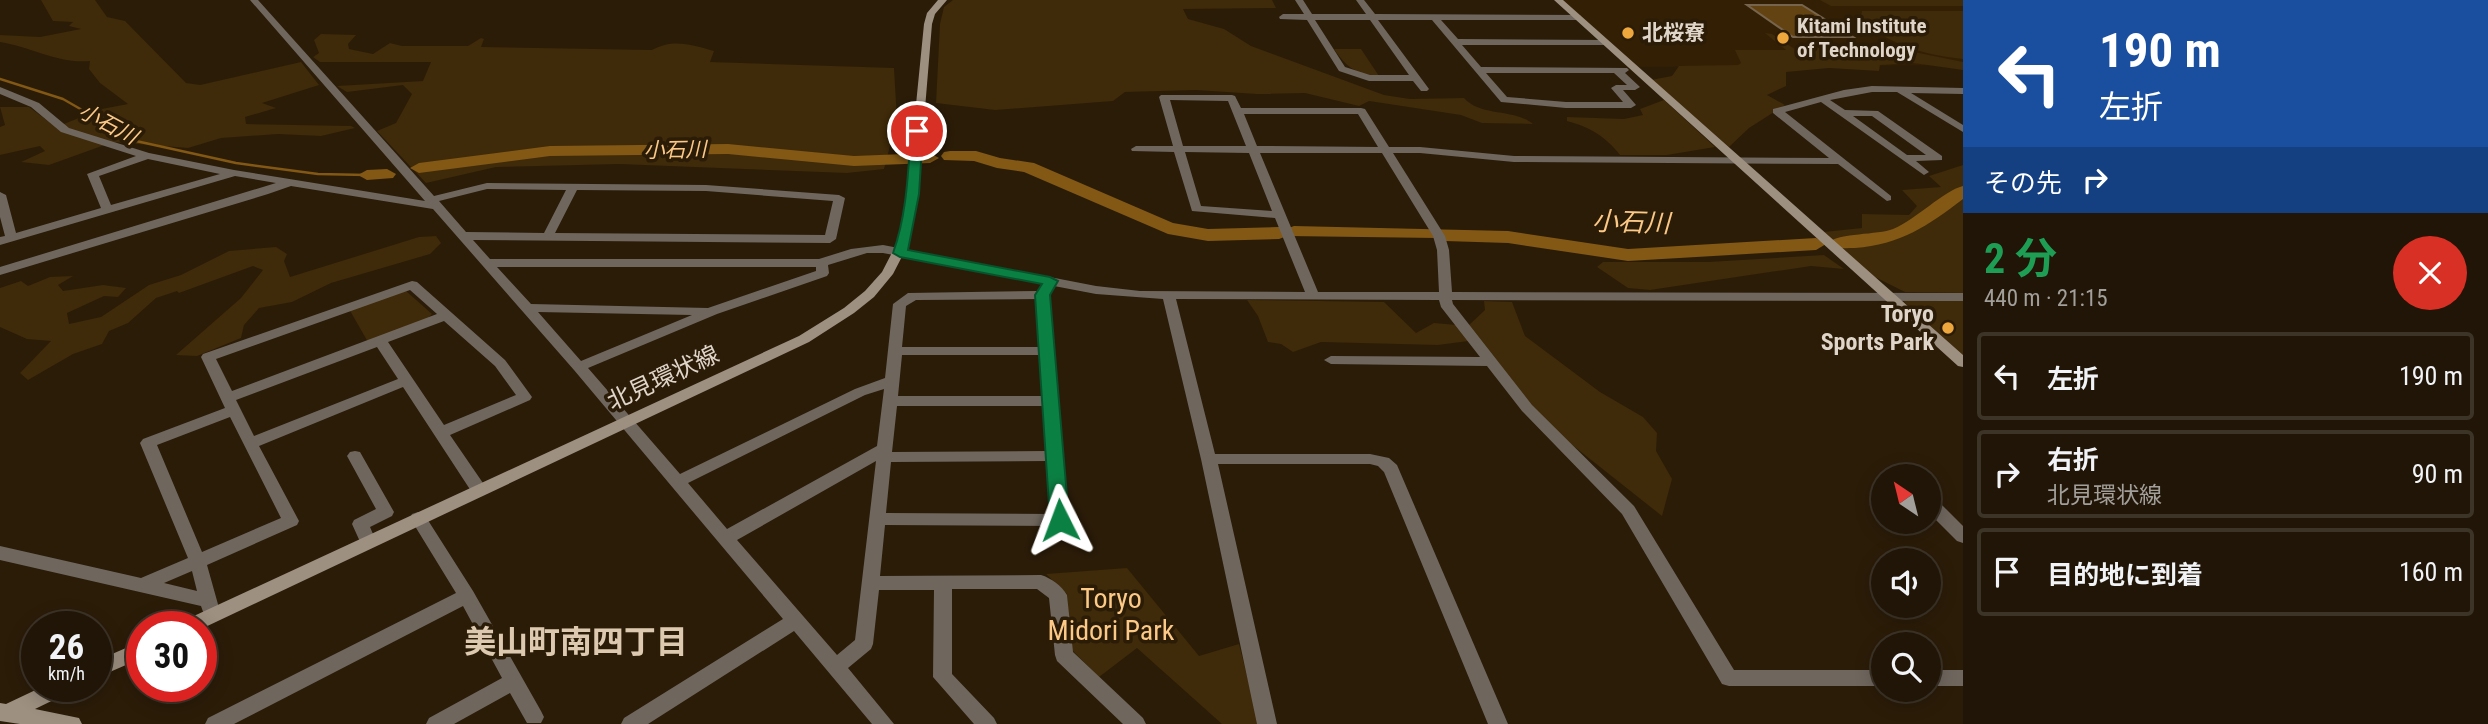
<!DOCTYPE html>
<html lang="ja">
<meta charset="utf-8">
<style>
body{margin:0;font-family:"Roboto Condensed","Noto Sans JP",sans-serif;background:#2d2214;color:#f1f3f6;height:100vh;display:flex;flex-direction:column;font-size:26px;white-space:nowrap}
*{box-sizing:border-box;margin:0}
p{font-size:23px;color:#a29f9b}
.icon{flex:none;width:38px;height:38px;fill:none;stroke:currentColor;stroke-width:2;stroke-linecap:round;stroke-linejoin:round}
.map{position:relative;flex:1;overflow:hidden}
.side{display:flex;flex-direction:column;background:#201506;width:525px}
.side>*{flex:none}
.top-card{background:#1a4fa0;color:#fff;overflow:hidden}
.needle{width:46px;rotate:325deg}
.tools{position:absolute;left:1871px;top:464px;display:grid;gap:14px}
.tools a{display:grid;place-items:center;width:70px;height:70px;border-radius:50%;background:#201506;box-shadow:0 4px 18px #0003,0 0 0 2px #3d3428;font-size:35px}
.speed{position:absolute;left:21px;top:611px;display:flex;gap:14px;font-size:35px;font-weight:700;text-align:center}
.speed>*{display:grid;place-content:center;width:91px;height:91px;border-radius:50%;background:#201506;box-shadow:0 4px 18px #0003,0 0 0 2px #3d3428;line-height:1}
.speed small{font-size:18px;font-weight:400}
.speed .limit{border:10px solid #d22;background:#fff;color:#111}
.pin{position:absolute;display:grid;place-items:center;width:60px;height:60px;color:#fff;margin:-30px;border:4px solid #fff;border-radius:50%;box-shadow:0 2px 7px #0007}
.me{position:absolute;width:77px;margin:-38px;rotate:357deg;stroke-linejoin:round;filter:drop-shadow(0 0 5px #0008)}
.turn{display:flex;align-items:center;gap:24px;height:147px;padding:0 21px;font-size:32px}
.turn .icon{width:91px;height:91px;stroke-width:2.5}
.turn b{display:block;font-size:49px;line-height:60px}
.then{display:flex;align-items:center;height:66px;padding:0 21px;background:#0003;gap:14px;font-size:26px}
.round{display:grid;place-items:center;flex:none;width:74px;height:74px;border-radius:37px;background:#2d2214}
.overview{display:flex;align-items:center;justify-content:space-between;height:119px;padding:0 21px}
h1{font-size:42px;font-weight:700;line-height:52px;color:#1e9e55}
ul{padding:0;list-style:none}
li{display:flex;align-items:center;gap:21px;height:88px;margin:0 14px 10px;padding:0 7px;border:4px solid #3d3428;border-radius:7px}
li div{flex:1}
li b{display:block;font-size:26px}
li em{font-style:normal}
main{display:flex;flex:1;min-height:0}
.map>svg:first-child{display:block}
.built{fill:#332004}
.green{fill:#3f2a09}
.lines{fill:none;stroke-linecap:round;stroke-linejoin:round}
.stream{stroke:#825814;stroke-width:2.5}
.river{fill:#825814;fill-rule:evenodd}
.building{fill:#644312;stroke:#76644e;stroke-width:2}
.street{fill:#6f675e;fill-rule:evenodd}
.secondary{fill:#9d9081;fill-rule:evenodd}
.route{fill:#0b8043;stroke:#07532c;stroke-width:2}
.poi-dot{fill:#eea73c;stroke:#2b1c08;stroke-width:2.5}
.labels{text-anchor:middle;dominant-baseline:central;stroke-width:7;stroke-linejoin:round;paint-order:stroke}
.far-poi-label{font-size:21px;font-weight:bold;fill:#dfd5c9;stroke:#2b1c08;text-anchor:start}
.far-water-label{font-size:21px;font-style:italic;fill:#fbc886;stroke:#2b1c08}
.poi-label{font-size:24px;font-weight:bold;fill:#dfd5c9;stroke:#2b1c08;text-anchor:end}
.street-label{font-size:24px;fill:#dfd5c9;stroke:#2b1c08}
.water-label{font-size:26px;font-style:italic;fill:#fbc886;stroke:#2b1c08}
.near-park-label{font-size:28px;fill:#fcc987;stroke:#2b1c08}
.near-neighbourhood-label{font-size:32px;font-weight:bold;fill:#ddc9b0;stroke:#2b1c08}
</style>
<main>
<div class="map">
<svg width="1963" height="724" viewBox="0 0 1963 724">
<rect width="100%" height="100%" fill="#2b1c08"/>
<!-- built -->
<path class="built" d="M1561 0H1963V65L1636 67Z"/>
<!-- green -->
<path class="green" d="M41 0H95L107 17 125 21 186 83 200 85 301 62 319 85 262 103 276 108 245 117 246 124 351 126 355 128 321 136 278 134 221 138 188 148 113 142 49 165 21 162 45 151 40 146 0 155V127L5 125 0 107H29L56 127 84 116 81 113 128 104 100 83 89 69 90 61C58 64 32 47 0 42V35L40 37 81 29 69 26 73 22 53 21Z
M953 0H1272L1276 8 1183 9 1188 19 1224 29 1251 46 1384 95 1410 99 1464 98C1481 117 1513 108 1533 124L1482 123 1461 115 1369 101 1359 106 1305 93 1257 94 1196 90 1125 92 1113 101 995 110 936 103 940 24 944 7Z
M1820 0H1963V6H1831Z
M1862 11H1963V59C1919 54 1896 46 1860 21Z
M1765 33 1772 34 1805 56 1812 55 1803 46 1875 44 1963 62V70L1913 63 1880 65 1879 71 1829 68 1786 72V86L1767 95 1785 105 1749 128 1729 147 1651 80 1672 76 1679 66 1738 65 1741 63 1735 50H1786Z
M321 34 356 35 348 44 349 49 373 54 390 43 402 46H468L481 38 484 39 481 47 652 50C673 38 693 45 714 51L710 62 894 68 897 119 884 169 847 173 619 164 496 167 426 183 377 131 396 123 412 94 403 85 347 92 337 86 423 81 431 62H320L313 57 319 53 314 40Z
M1334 49H1361L1379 76C1357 75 1346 67 1334 49Z
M1664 100 1715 147 1667 155H1620C1605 136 1590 127 1567 121V117L1624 119 1643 115 1640 109Z
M1963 165V293L1905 292 1873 276 1824 232 1862 228V214L1909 215 1917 206 1902 190 1941 187 1929 176Z
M436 236 441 243 430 254 331 283 292 302 259 308 244 325 241 338 197 356 176 355 241 298 263 270 253 266 179 293 177 291 156 298 128 323 109 331 102 344 73 354 28 380 20 373 51 341 27 339 0 327V288L21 281 28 286 50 277 73 276 58 285 63 291 103 285 126 288 118 297 104 296 67 313 69 324 101 317 149 285 181 275 229 251 276 247 287 254 284 261 290 277 419 237Z
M1824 255 1844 269 1811 266 1650 290 1628 288 1597 267 1603 262H1708Z
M406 291 432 314 427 319 368 342 349 309Z
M1247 300 1384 302 1416 333 1434 323 1468 326 1485 310 1484 301 1512 302 1525 336 1600 392 1643 417 1657 433 1656 451 1672 479 1662 516 1566 440 1531 408 1476 340 1438 345 1321 342 1293 352 1281 344 1268 342 1258 316Z
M1902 300 1963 301V356Z
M1127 568 1199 656 1239 644 1259 724H1222L1137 648 1099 677 1071 649 1067 594 1046 574Z"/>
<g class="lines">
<!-- stream -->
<path class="stream" d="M0 79 63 99 136 141 236 163 318 174 367 175"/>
<!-- river -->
<path class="river" d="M728 144 854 156 930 153 939 158 930 163 854 166 728 154 550 156 419 173 410 168 419 163 550 146Z
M950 151H976L1000 158 1034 163 1173 223 1208 229 1279 227 1286 229 1294 226 1508 231 1628 249 1816 238 1826 244 1816 250 1628 261 1508 243 1445 241 1437 238 1287 236 1279 239 1208 241 1168 234 1024 172 997 168 974 161 944 160 941 156 944 152Z
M387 169 396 174 393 178 367 180 358 175 367 170Z
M1963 186V199C1929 225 1900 245 1855 248 1846 248 1836 250 1830 242 1838 233 1878 235 1893 229 1917 219 1943 191 1963 186Z"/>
</g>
<!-- building -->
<path class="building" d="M1747 5H1802L1853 37H1793Z"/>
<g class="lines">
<!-- street -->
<path class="street" d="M250 0H258L434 196 487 183 706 185 839 195 845 198 836 239 830 243 473 240 490 259H819L851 249 883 245 1096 286 1140 291 1305 292 1275 218 1192 211 1174 152 1132 151 1131 149 1136 146H1173L1159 97 1161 95H1232L1235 96 1241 108H1361L1365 109 1389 147H1420L1514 156 1829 158 1773 113V109L1844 90 1872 86 1963 88V94L1911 93 1963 125V132L1897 92H1872L1830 100 1845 110 1878 111 1942 156V160L1916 161 1929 172 1924 175 1821 102 1785 112 1891 196V200L1887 201 1838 164 1514 162 1420 153H1393L1445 236 1449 250 1452 292 1963 293V301L1452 300 1453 304 1532 405 1634 506 1734 670H1883V686H1729L1722 684 1622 514 1522 411 1487 366 1331 364 1324 360 1331 356 1480 357 1441 307 1439 300 1176 299 1215 454H1370L1389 458 1397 465 1508 724H1488L1384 472 1378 466 1370 464H1218L1277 724H1257L1201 459 1163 299 1096 294 1054 286 1049 295 1068 520 1066 524 1060 526 885 525 880 576 1041 575C1051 578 1062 586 1067 595L1073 652 1143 718 1146 724H1123L1057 661 1055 655 1049 598 1037 589H952V674L994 718 997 724H974L933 677 934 590H879L873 644 871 649 848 668 894 724H872L794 631 648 724H621L624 718 783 619 574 370 433 209 291 186 268 194 0 275V267L276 183 235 176 0 245V237L5 236 0 217V192L6 195 16 233 101 208 87 174 136 156 61 132 31 107 0 94V87L39 103 69 128 149 153 234 170 425 201ZM1170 100 1228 101 1246 146H1183ZM1244 114H1358L1378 147 1257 146ZM1853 116H1872L1926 155H1907ZM1185 152 1249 153 1272 211 1201 206ZM1260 153H1382L1433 236 1437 250 1439 292H1318ZM148 159 220 174 111 205 99 176ZM487 189 566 190 544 233 466 232 439 201ZM577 190 706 191 833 201 825 235 555 233ZM867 253H883L1042 283 1038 291 908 293 893 304 885 378 855 389 680 474 588 368 717 314 827 276 829 273 828 265ZM497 267H816V271L708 308 531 304ZM1037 299 1040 347H902L906 306 916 300ZM538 312 692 315 581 361ZM902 355H1041L1043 396H898ZM884 389 877 446 727 529 688 483 865 395ZM897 406H1044L1047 451 892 452ZM876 461 855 640 837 655 737 540ZM1048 461 1051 514 886 513 891 462Z
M1295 0H1303L1312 14H1366L1356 0H1364L1375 14 1580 15 1581 17 1577 20H1441L1458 39 1608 40V44L1605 45H1462L1481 67 1627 68 1629 70 1625 73 1640 87 1635 90H1623L1636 105 1631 108H1566L1501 102 1432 20H1378L1429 89 1427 91H1421L1413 81H1369L1339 71 1307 20 1280 19 1279 17 1283 14H1304ZM1315 20H1370L1409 75H1370L1345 67ZM1486 73H1614L1627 85H1616L1611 88 1623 102H1566L1507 97Z
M412 281 417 282 505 360 532 397 530 400 450 435 485 486 487 490 485 494H473L403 387 259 446 299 521 297 525 207 565 221 615 218 620 212 622 206 620 201 606 0 560V546L141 578 188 558 140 443 143 439 225 408 201 357 203 354ZM410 290 437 314 232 391 216 359ZM444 321 495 366 516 395 444 425 388 342ZM377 347 398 379 254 436 236 400ZM230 417 281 518 202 552 157 445ZM192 571 197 591 164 583Z
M355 451 360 452 394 512 392 516 370 527 376 541 374 546 368 547 362 546 352 524 354 520 376 509 347 456 350 452Z
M1928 495 1934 497 1963 526V543L1957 541 1928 512Z
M418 512 424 514 473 591 541 711 544 717 541 723H527L510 693 454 724H426L429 718 502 678 463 606 234 724H205L208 718 456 593 410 518 412 514Z
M1928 670H1963V686H1928Z"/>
<!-- secondary -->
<path class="secondary" d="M938 0H947L935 14 932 24 917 205 910 241 893 274 874 297 854 313 809 342 201 629V626H180L183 621 799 336 844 308 865 291 882 272 898 241 906 205 924 24 927 13Z
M1554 0H1563L1963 355V367L1958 366Z
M142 641V658L96 678V661Z
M44 686H73L70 692 35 709 79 718 82 724H20L0 721V703L6 704Z"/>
</g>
<!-- route -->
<path class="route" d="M917 127 923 131 919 194 908 250 1050 277 1058 281 1050 295 1069 520 1066 525H1053L1050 520 1035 295 1042 284 900 257 893 253C907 214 908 172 911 131Z"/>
<!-- markers -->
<g class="poi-dot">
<circle cx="1628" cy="33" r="7"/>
<circle cx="1783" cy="38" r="7"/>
<circle cx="1948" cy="328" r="7"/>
</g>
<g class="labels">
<!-- far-poi labels -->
<g class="far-poi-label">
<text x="1797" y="26">Kitami Institute<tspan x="1797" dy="24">of Technology</tspan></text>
<text x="1642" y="33">北桜寮</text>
</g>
<!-- far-water labels -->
<g class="far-water-label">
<text transform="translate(108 124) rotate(28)">小石川</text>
<text transform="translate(675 150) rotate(-1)">小石川</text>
</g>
<!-- poi labels -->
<g class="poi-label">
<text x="1934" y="314">Toryo<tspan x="1934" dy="28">Sports Park</tspan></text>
</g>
<!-- street labels -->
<g class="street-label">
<text transform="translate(663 378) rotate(-25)">北見環状線</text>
</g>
<!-- water labels -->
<g class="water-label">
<text transform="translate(1631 222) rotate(2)">小石川</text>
</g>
<!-- near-park labels -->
<g class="near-park-label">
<text x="1111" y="598">Toryo<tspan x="1111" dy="32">Midori Park</tspan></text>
</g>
<!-- near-neighbourhood labels -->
<g class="near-neighbourhood-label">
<text x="576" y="642">美山町南四丁目</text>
</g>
</g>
</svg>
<div class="tools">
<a><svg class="needle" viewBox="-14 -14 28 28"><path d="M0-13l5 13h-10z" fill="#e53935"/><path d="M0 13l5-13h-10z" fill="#a29f9b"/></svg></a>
<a><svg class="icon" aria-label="sound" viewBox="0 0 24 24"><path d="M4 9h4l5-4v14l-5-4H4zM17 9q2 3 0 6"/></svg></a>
<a><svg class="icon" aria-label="search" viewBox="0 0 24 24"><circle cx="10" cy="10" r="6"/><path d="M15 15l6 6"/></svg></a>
</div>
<div class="speed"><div>26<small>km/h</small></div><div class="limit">30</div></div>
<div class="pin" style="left:917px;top:131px;background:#d93025"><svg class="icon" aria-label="arrive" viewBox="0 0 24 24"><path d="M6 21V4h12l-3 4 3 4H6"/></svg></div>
<svg class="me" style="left:1060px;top:520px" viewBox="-20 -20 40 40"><path d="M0-17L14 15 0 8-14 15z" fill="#0b8043" stroke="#fff" stroke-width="4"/></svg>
</div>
<section class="side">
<div class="top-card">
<div class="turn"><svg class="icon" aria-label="left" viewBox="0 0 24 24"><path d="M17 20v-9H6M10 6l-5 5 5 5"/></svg><div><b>190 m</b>左折</div></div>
<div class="then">その先<svg class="icon" aria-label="right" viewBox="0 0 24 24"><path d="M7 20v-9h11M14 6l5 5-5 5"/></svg></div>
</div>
<div class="overview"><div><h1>2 分</h1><p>440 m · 21:15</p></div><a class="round" style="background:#d93025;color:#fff"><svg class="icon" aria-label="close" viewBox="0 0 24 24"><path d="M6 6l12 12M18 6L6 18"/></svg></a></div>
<ul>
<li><svg class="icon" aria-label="left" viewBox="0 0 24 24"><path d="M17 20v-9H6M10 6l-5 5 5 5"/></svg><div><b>左折</b></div><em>190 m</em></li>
<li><svg class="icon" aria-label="right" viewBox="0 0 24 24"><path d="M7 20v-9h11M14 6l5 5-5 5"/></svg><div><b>右折</b><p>北見環状線</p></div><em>90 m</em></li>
<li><svg class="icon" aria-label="arrive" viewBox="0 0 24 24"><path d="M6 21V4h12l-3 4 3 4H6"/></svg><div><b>目的地に到着</b></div><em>160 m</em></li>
</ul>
</section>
</main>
